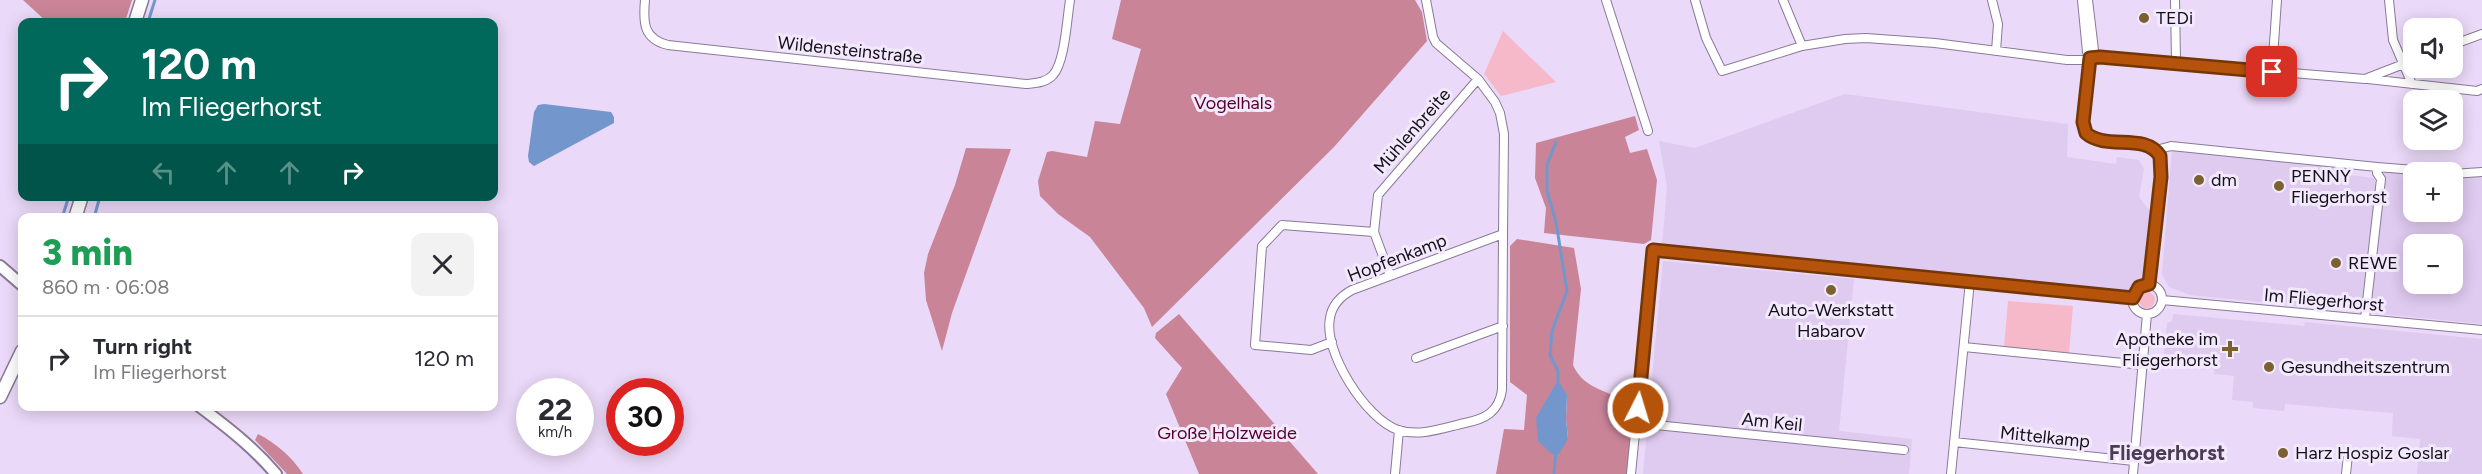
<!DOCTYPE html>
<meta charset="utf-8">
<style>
body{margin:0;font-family:Figtree,sans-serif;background:#f2f2f3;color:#2b2b33;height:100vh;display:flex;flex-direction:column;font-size:22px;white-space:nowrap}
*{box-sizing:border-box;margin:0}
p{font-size:20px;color:#7c7c81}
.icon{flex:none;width:33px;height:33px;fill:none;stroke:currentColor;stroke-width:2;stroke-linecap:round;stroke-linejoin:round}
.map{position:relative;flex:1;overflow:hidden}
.side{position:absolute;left:18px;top:213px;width:480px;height:198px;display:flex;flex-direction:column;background:#fff;border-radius:12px;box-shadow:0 3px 15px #0003}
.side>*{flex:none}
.hud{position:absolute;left:18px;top:18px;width:480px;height:183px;border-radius:12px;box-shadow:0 3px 15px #0003;background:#00695c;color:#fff;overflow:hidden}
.tools{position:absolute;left:2403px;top:18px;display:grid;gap:12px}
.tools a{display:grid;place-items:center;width:60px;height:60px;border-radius:12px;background:#fff;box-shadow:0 3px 15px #0003;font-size:30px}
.speed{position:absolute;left:516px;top:378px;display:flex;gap:12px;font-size:30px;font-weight:700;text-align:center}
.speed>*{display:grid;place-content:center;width:78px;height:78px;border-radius:50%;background:#fff;box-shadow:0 3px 15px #0003;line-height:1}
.speed small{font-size:15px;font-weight:400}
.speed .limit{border:9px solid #d22;background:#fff;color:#111}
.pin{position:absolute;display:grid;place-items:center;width:51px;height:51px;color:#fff;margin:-26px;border-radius:12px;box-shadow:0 3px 9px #0006}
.me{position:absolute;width:66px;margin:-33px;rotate:5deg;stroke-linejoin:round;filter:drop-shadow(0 0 4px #0008)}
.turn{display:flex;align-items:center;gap:21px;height:126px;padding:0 24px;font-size:27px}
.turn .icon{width:78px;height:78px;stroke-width:2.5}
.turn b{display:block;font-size:42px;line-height:51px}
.lanes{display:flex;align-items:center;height:57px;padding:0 24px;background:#0003;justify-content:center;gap:30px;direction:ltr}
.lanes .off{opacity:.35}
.round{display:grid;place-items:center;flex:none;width:63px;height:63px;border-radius:12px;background:#f2f2f3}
.overview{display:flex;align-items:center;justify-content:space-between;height:102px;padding:0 24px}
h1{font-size:36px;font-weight:800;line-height:45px;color:#1e9e55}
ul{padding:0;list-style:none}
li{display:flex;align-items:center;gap:18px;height:84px;padding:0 24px;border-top:2px solid #e1e1e2}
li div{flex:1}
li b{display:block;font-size:22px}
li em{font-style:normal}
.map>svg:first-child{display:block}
.built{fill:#dfcaf0;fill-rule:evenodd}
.green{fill:#f5b9c9}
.forest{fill:#c98498;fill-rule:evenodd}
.water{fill:#7397cc}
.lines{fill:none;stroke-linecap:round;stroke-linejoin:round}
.stream{stroke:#7397cc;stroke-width:3}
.street-casing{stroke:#897a96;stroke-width:10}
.secondary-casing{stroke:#897a96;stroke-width:14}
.primary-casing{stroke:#897a96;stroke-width:15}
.street{stroke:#fff;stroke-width:8}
.secondary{stroke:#fff;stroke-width:10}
.primary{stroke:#fff;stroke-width:12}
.route-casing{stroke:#753606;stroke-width:15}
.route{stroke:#b45309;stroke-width:10}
.poi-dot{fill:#7b6032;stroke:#f3e9fc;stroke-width:2}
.labels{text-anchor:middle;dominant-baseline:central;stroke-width:6;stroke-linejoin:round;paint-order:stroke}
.poi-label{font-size:18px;fill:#150f1a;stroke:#f3e9fc;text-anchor:start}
.street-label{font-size:18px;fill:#150f1a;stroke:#f3e9fc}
.park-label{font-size:18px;fill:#560028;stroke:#f3e9fc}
.quarter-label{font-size:21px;font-weight:bold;fill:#4a3c55;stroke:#f3e9fc}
</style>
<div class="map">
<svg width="2482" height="474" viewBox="0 0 2482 474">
<rect width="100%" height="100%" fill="#ead9f8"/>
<!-- built -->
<path class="built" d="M1845 94 2068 124 2067 157 2116 164 2117 157 2139 160 2144 169 2139 197 2150 211 2143 279 2137 281 2130 291 1662 246 1667 187 1659 141 1695 148Z
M2172 150 2350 167 2349 175 2374 178 2377 190 2373 230H2370L2361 312 2190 295 2169 287 2162 274Z
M2384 170 2414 172V212H2452L2453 176H2482V324L2372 313 2370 309ZM2414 244H2452V284H2414Z
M1663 261 1854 279 1839 431 1912 439 1909 474H1643Z
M2173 314 2304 326 2305 322 2482 339V474H2417L2420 439 2392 436 2393 413 2285 404 2284 411 2253 408V402L2232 400 2234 376 2214 374V368L2151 364V356L2160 357 2164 354 2167 323 2172 321Z"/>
<!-- green -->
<path class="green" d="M1503 31 1556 82 1501 96 1484 74Z
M2139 300a8 8 0 1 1 16 0a8 8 0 1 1-16 0Z
M2008 301 2073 306 2069 353 2004 347Z"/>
<!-- forest -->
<path class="forest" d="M23 0H132L125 22H47Z
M1121 0H1415L1422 12 1427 41 1334 147 1152 327 1144 308 1090 237 1058 214 1040 196 1038 181 1047 152 1052 151 1087 157 1095 121 1120 124 1141 49 1112 39Z
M1635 116 1639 130 1625 137 1630 153 1647 149 1657 180 1651 240 1644 244 1544 233 1546 208 1535 178 1536 143Z
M966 148 1011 149 952 313 942 351 926 300 924 273 928 254 955 185Z
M1517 239 1574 248 1581 289 1573 365C1584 391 1612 390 1631 406L1634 417 1628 474H1496L1504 429 1524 430 1527 395 1510 382V246ZM1567 395 1566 419 1568 439 1538 441Z
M1179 314 1318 474H1199L1166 394 1182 368 1155 338 1156 333Z
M258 434C276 443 292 457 303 474H287L255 440Z"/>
<!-- water -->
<path class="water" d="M544 104 611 112 614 117V123L534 166 529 162 528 156 534 112 538 105Z
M1558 380 1567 395 1566 419 1568 439 1559 454H1552L1538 441 1536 418Z"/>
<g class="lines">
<!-- stream -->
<path class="stream" d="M148 22 155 0
M1556 142 1547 165V191L1556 222 1567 291 1552 331 1550 355 1558 371V381
M62 218 69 196
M94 218 100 196
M1554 474 1556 450"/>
<defs>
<path id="street" d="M645 0C643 22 643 39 668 45L1026 84C1035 83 1046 83 1053 75 1065 62 1067 18 1070 0
M1426 0 1433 37 1436 43 1478 79 1495 102 1500 113 1504 134 1503 234
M1606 0 1648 131
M1695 0 1706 38 1722 71 1802 46 1845 39 1866 38 1935 43 2067 60H2083L2100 57 2365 79 2414 60
M1783 0 1802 46
M1992 0 1998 24 1996 51
M2082 0 2087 52 2090 59
M2088 0 2094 50 2090 59 2083 122 2086 133C2106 151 2144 132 2160 156L2161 177 2149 284
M2175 0 2176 62
M2389 0 2393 40 2412 84
M2452 45 2482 34
M2272 72 2277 0
M2368 79 2477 91 2482 89
M2156 150 2171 146 2377 167V173L2381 179 2365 319
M2377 167 2439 172
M2452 174 2482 172
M1503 234 1502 390C1499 412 1485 419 1465 423 1443 428 1420 437 1398 430 1366 419 1323 352 1330 318 1332 305 1341 296 1352 290Z
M1390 275 1374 232 1378 195 1478 79
M2132 299a15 15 0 1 1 30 0a15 15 0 1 1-30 0Z
M2162 300 2482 330
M1332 342 1311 350 1255 345 1262 246 1282 225 1374 232
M1964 347 2143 365
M1416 358 1503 326
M1636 423 1904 450
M1954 442 2134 461
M1395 474 1399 430
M1631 474 1653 250 2133 298
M1951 474 1970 281
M2133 474 2147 314
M2346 474 2348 455"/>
<path id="secondary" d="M0 266 22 285
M199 406C227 427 253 447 276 474"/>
<path id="primary" d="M135 22 142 0
M75 218 82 196
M0 397 22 351"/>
</defs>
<!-- street casing -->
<use href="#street" class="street-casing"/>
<!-- secondary casing -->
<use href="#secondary" class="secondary-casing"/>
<!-- primary casing -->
<use href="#primary" class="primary-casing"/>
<!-- street -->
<use href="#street" class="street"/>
<!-- secondary -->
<use href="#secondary" class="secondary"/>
<!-- primary -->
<use href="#primary" class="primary"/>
</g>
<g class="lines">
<defs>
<path id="route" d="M1638 408 1653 250 2133 298 2139 287 2149 284 2161 177 2160 156C2145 132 2106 151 2086 133L2083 122 2090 58 2100 57 2272 72"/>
</defs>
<!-- route casing -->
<use href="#route" class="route-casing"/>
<!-- route -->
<use href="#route" class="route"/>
</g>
<!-- markers -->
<g class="poi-dot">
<circle cx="2144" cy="18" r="6"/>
<circle cx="2199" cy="180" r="6"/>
<circle cx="2279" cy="186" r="6"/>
<circle cx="2336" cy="263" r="6"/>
<circle cx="1831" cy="290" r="6"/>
<path d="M2227 340h6v6h6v6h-6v6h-6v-6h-6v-6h6z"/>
<circle cx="2269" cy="367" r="6"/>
<circle cx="2283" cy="453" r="6"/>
</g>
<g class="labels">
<!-- poi labels -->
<g class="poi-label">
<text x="2156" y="18">TEDi</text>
<text x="2291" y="176">PENNY<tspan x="2291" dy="21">Fliegerhorst</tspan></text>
<text x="2211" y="180">dm</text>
<text x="2348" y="263">REWE</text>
<text x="1831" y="310" text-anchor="middle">Auto-Werkstatt<tspan x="1831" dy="21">Habarov</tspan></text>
<text x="2218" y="339" text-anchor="end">Apotheke im<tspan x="2218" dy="21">Fliegerhorst</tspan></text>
<text x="2281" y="367">Gesundheitszentrum</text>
<text x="2295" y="453">Harz Hospiz Goslar</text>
</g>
<!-- street labels -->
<g class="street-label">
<text transform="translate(850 50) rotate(6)">Wildensteinstraße</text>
<text transform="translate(1412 131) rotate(-49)">Mühlenbreite</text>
<text transform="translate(1397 258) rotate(-21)">Hopfenkamp</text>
<text transform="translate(2324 300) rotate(5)">Im Fliegerhorst</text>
<text transform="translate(1772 422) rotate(6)">Am Keil</text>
<text transform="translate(2045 437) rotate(6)">Mittelkamp</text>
</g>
<!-- park labels -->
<g class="park-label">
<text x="1233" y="103">Vogelhals</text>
<text x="1227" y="433">Große Holzweide</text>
</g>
<!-- quarter labels -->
<g class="quarter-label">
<text x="2167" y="452">Fliegerhorst</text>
</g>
</g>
</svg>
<div class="tools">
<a><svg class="icon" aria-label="sound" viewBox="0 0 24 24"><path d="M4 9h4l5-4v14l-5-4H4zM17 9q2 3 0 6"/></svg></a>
<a><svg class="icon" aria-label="layers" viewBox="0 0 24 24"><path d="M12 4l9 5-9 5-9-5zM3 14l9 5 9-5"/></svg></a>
<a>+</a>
<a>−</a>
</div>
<div class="speed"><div>22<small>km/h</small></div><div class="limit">30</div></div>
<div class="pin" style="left:2272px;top:72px;background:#d93025"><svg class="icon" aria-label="arrive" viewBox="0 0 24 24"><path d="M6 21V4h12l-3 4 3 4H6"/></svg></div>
<svg class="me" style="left:1638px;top:408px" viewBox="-20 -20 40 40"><circle r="17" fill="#b45309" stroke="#fff" stroke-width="3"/><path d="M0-11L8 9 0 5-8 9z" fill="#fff"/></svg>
<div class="hud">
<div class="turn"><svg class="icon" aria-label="right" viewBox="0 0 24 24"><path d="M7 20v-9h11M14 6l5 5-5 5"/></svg><div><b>120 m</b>Im Fliegerhorst</div></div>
<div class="lanes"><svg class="icon off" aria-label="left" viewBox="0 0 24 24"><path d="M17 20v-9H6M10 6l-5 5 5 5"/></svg><svg class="icon off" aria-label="ahead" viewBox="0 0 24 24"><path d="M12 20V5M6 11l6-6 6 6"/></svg><svg class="icon off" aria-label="ahead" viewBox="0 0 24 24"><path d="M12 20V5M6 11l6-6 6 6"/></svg><svg class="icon" aria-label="right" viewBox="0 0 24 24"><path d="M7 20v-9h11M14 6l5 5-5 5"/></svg></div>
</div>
<section class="side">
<div class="overview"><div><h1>3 min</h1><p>860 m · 06:08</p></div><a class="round"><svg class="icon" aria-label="close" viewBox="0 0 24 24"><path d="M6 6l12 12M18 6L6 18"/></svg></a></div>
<ul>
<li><svg class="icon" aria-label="right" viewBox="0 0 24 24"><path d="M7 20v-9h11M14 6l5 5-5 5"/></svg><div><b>Turn right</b><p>Im Fliegerhorst</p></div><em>120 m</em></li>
</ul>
</section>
</div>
